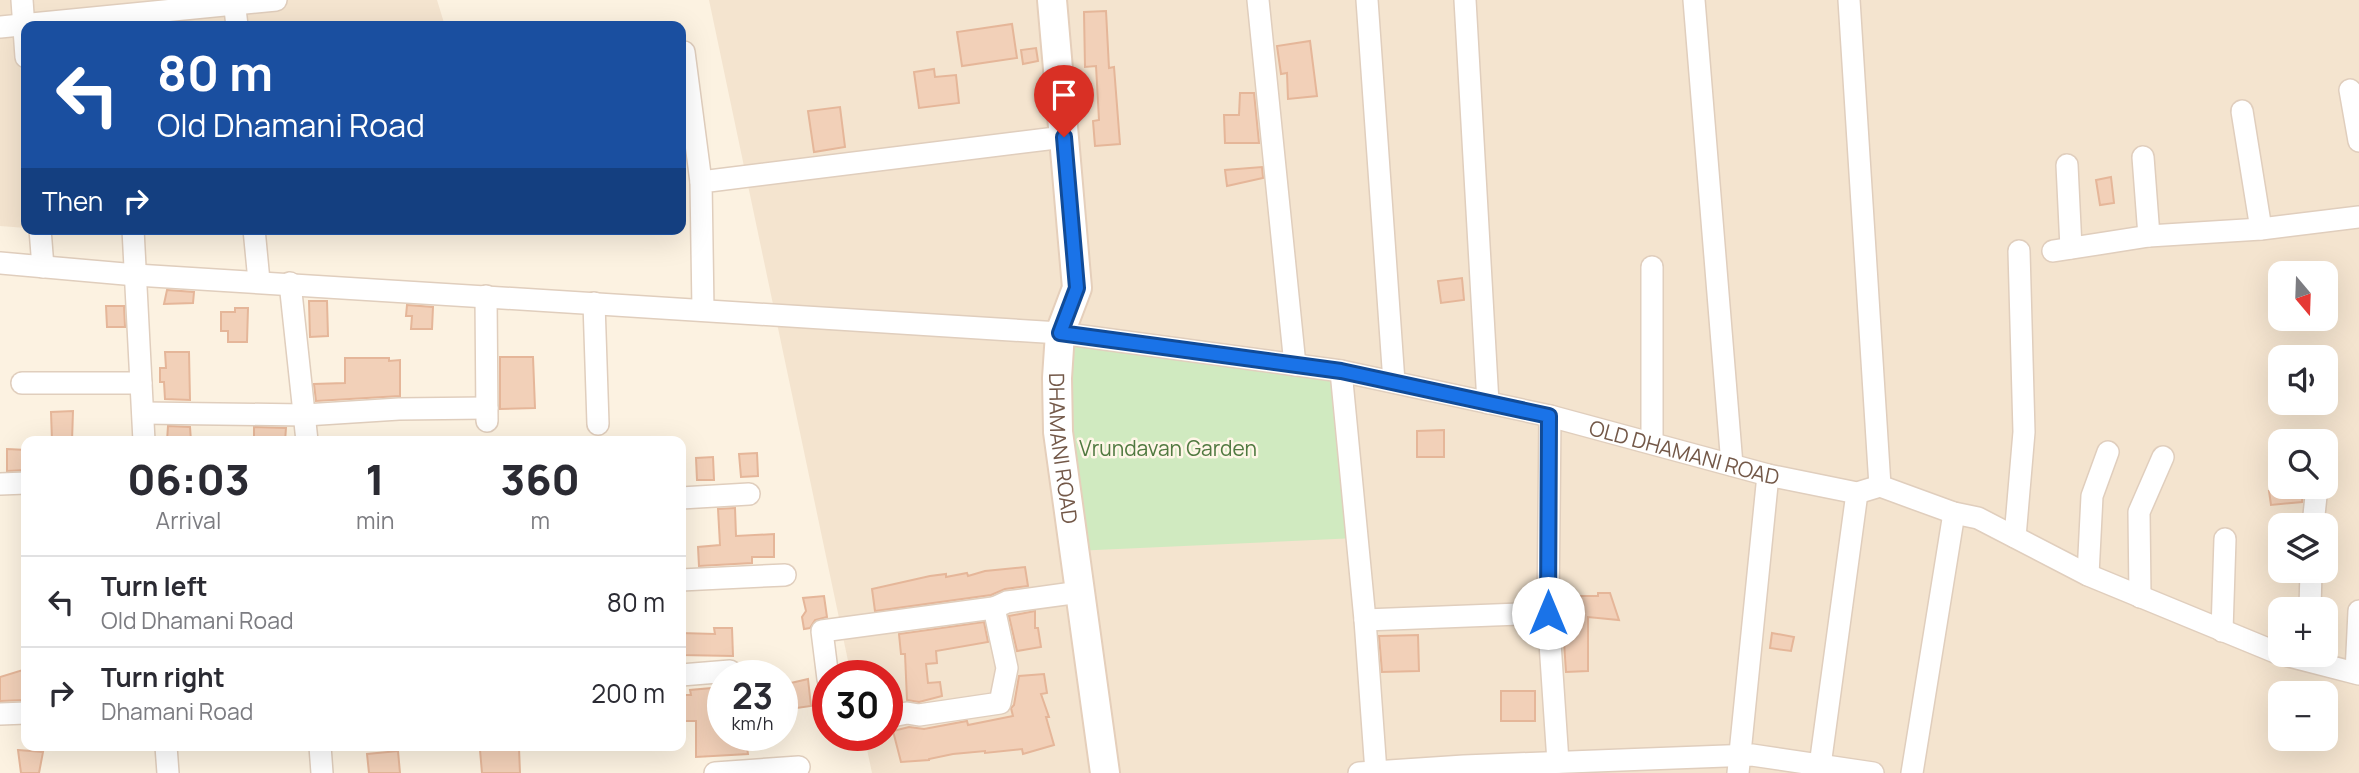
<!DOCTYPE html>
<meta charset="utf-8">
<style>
body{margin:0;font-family:Manrope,sans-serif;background:#f2f2f3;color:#2b2b33;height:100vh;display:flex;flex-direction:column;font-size:26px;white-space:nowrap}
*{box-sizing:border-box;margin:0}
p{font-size:23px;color:#7c7c81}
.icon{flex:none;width:38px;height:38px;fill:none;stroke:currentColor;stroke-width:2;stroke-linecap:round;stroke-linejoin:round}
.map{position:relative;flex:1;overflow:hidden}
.panel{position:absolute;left:21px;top:436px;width:665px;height:315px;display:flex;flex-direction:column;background:#fff;border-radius:14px;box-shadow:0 7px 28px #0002}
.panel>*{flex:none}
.guide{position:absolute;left:21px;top:21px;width:665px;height:214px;border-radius:14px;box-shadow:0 7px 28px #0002;background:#1a4fa0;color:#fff;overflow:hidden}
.needle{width:46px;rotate:161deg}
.controls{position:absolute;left:2268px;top:261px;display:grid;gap:14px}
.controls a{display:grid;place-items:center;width:70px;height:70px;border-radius:14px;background:#fff;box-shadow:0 7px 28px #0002;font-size:35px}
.speed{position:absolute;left:707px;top:660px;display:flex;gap:14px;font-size:35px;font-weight:700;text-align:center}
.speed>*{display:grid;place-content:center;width:91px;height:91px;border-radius:50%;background:#fff;box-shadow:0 7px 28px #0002;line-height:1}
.speed small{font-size:18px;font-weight:400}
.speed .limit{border:10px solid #d22;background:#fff;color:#111}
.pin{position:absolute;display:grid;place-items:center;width:60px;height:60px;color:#fff;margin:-72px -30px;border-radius:50% 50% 50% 0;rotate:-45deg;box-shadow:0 0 7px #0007}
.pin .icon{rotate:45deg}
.me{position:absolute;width:77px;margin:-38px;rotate:0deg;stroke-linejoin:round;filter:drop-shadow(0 0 5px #0008)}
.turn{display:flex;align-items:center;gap:24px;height:147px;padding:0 21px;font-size:32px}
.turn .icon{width:91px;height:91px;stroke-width:2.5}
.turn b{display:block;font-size:49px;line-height:60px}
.then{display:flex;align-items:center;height:66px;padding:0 21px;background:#0003;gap:14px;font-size:26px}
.eta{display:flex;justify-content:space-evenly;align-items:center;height:119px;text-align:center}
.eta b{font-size:42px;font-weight:800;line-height:49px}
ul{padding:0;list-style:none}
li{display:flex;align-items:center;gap:21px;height:91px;padding:0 21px;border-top:2px solid #e1e1e2}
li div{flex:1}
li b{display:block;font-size:26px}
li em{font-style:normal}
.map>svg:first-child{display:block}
.residential{fill:#f4e4cf;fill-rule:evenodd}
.green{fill:#d0eac0}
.building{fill:#f2d0b8;stroke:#e5b699;stroke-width:2}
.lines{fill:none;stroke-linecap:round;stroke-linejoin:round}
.minor-casing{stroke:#e0cebd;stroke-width:24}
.secondary-casing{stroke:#e5cfbb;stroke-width:32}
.minor{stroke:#fff;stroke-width:21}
.secondary{stroke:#fff;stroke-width:28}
.route-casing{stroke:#114b97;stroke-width:18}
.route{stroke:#1a73e8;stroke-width:12}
.labels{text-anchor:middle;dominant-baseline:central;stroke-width:5;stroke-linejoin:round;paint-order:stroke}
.park-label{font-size:21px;fill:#507940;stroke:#fff6e7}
.street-label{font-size:21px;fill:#735848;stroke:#fff6e7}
</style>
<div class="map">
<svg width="2359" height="773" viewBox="0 0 2359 773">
<rect width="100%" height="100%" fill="#fcf2e1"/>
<!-- residential -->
<path class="residential" d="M0 0H437L445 26H26V228L0 226Z
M709 0H2359V773H872L864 735H887V676L851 675ZM2280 273H2326V318H2280ZM2280 357H2326V402H2280ZM2280 441H2326V486H2280ZM2280 525H2326V570H2280ZM2280 609H2326V654H2280ZM2280 693H2326V738H2280Z
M47 229H509V230L109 234Z"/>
<!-- green -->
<path class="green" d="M1060 333 1341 371 1357 538 1074 551Z"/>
<!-- building -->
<path class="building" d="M1106 11 1109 68 1114 67 1120 144 1095 146 1093 121 1099 120 1096 66 1085 67 1084 12Z
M1012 24 1017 58 962 66 957 32Z
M1310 41 1317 96 1288 99 1287 73 1281 74 1277 46Z
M1036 48 1038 61 1023 64 1021 50Z
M934 69 935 77 956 75 959 103 919 108 914 72Z
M1240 93H1254L1259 143H1225L1224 115H1239Z
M840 107 845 147 814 152 808 111Z
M1262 167 1263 178 1227 186 1225 170Z
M2111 177 2114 203 2100 205 2096 180Z
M1462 278 1464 300 1441 303 1438 281Z
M167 290 194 292 193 303 164 304Z
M309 301H327L328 336 310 337Z
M407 305 433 307 432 329H411L412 316H406Z
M106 306H124L125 327H107Z
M235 308H248L247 342H228V331H221V312H235Z
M165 352H189L190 400 165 399 164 382H160V368H166Z
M500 357H533L535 408 500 409Z
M345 358H389V361L400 360V396L316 401 314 384 345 383Z
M73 411 72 441H52L51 412Z
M168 426 190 427 191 441H167Z
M254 427 286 428 285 441H254Z
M1444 430V457H1417V431Z
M7 449 26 450V470L7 471Z
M757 453 758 476 741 477 739 454Z
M713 457 714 480H697L696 458Z
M2269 491H2303L2302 502 2271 505Z
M735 508 736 536 774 534V557H752V563L699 566 698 547 720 545 718 509Z
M1025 567 1028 586 1005 589 991 595 875 611 872 589 930 576 946 574V577L967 573 968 576 985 571Z
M1598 593H1610L1619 620 1588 617V671L1566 672 1561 596H1598Z
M824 596 827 617 815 620 810 628 804 629 802 617 806 611 803 598Z
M1035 611V628H1038L1041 647 1017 651 1009 616Z
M984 622 988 642 936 651 937 663 926 664 928 683 940 682 942 696 919 702 907 700 905 654H901L899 634Z
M714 628H732L733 656 681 655V633L715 634Z
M1772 633 1794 637 1791 651 1770 648Z
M1418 635 1419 671 1382 672 1379 636Z
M26 669V700L0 701V677Z
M1044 674 1047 693 1041 694 1049 717H1046L1054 745 1023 754 1022 749 985 753V751L953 754 929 759V760L901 762 893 731 909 727 924 729 967 721 968 725 1013 716 1011 708 1014 705 1019 676Z
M808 679 811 706 782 710V685Z
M712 688H723V735H745L748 754 696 757V721H681V695H691L690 690Z
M1501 691H1535V721H1501Z
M519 748 520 773H482L480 750Z
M18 750 43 752 39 773H21Z
M398 751 400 773H369L367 754Z"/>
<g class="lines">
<defs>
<g id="minor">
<path d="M22 0 26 57"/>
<path d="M234 0 237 26"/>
<path d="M1258 0 1295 365"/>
<path d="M1367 0 1394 382"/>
<path d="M1465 0 1488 403"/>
<path d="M1694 0 1732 465"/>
<path d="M1849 0 1880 486"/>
<path d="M0 27 276 0"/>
<path d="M684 52 701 182"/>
<path d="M2350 90 2359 141"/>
<path d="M2242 111 2261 229"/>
<path d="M2143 157 2149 236"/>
<path d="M2067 165 2071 248"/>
<path d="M40 229 43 267"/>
<path d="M133 229 144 441"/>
<path d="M254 229 259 281"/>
<path d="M2053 251 2149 236 2261 229 2359 217"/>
<path id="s1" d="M0 263 136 275 1060 333 1341 371 1550 416 1768 475 1857 493 1880 486 1954 513 1978 518 2088 575 2280 654"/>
<path d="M290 283 307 441"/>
<path d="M486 296 487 421"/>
<path d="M594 303 598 424"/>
<path d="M703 310 701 182 1064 137"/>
<path d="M1341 371 1365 620 1376 772"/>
<path d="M22 383H141"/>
<path d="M143 413 305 415 399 409 487 408"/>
<path d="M1652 443V267"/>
<path d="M0 484 26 483"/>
<path d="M681 498 749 494"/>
<path d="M2313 525 2317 486"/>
<path d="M2015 537 2024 432 2019 251"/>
<path d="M2088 575 2092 496 2108 452"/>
<path d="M681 580 785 575"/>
<path d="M2140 597 2139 512 2163 457"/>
<path d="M2310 609 2311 570"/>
<path d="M1548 613 1550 416"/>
<path d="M1365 620 1548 613 1558 762"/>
<path d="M2222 631 2225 539"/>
<path d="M2281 654 2359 674"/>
<path d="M2356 673 2359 611"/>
<path d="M681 675 730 671"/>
<path d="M828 679 822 631 993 608"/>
<path d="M0 714 26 713"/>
<path d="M887 717 907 713 919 715 1000 703 1007 668 994 608 1007 602 1080 592"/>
<path d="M166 746 168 773"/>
<path d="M320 746 322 773"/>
<path d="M715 773 799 767"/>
<path d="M1359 773 1464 766 1752 755 1873 773"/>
<path d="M1738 773 1768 475"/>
<path d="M1819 773 1857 493"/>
<path d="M1912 773 1954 513"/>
</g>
<g id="secondary">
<path id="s2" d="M1052 0 1077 288 1060 333 1057 378 1058 432 1105 773"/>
</g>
</defs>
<!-- minor casing -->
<use href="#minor" class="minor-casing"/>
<!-- secondary casing -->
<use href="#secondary" class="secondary-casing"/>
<!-- minor -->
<use href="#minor" class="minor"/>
<!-- secondary -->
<use href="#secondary" class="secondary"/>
</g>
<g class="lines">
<defs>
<path id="route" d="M1064 137 1077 288 1060 333 1341 371 1549 416 1548 613"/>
</defs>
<!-- route casing -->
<use href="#route" class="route-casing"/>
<!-- route -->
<use href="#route" class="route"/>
</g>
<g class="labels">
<!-- park labels -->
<g class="park-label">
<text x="1168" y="448">Vrundavan Garden</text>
</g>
<!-- street labels -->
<g class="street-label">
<text stroke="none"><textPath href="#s2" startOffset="453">DHAMANI ROAD</textPath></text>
<text stroke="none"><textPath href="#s1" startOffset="1699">OLD DHAMANI ROAD</textPath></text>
</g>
</g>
</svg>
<div class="controls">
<a><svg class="needle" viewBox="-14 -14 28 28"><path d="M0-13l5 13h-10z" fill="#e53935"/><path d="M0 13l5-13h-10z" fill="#7c7c81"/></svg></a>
<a><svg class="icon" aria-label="sound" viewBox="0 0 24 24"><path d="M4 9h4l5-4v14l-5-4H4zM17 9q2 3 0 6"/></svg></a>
<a><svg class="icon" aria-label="search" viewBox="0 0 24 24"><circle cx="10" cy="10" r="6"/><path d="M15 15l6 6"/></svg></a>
<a><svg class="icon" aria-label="layers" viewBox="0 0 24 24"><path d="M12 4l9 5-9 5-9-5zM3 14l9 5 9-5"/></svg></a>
<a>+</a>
<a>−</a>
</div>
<div class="speed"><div>23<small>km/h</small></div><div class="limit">30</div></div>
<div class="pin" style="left:1064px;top:137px;background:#d93025"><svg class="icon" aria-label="arrive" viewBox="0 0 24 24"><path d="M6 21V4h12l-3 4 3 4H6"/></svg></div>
<svg class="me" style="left:1548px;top:613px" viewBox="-20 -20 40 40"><circle r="19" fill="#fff"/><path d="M0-13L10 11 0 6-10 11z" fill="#1a73e8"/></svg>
<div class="guide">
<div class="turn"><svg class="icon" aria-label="left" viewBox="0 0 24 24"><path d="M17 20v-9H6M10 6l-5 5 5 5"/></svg><div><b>80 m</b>Old Dhamani Road</div></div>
<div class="then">Then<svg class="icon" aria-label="right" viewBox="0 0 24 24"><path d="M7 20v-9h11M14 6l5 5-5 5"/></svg></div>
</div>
<section class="panel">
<div class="eta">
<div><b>06:03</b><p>Arrival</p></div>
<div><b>1</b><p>min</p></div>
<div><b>360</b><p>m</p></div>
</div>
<ul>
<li><svg class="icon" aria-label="left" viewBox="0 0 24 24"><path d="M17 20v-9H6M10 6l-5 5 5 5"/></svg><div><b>Turn left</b><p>Old Dhamani Road</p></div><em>80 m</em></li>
<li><svg class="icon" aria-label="right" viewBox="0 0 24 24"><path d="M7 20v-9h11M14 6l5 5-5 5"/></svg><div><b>Turn right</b><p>Dhamani Road</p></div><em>200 m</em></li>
</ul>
</section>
</div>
